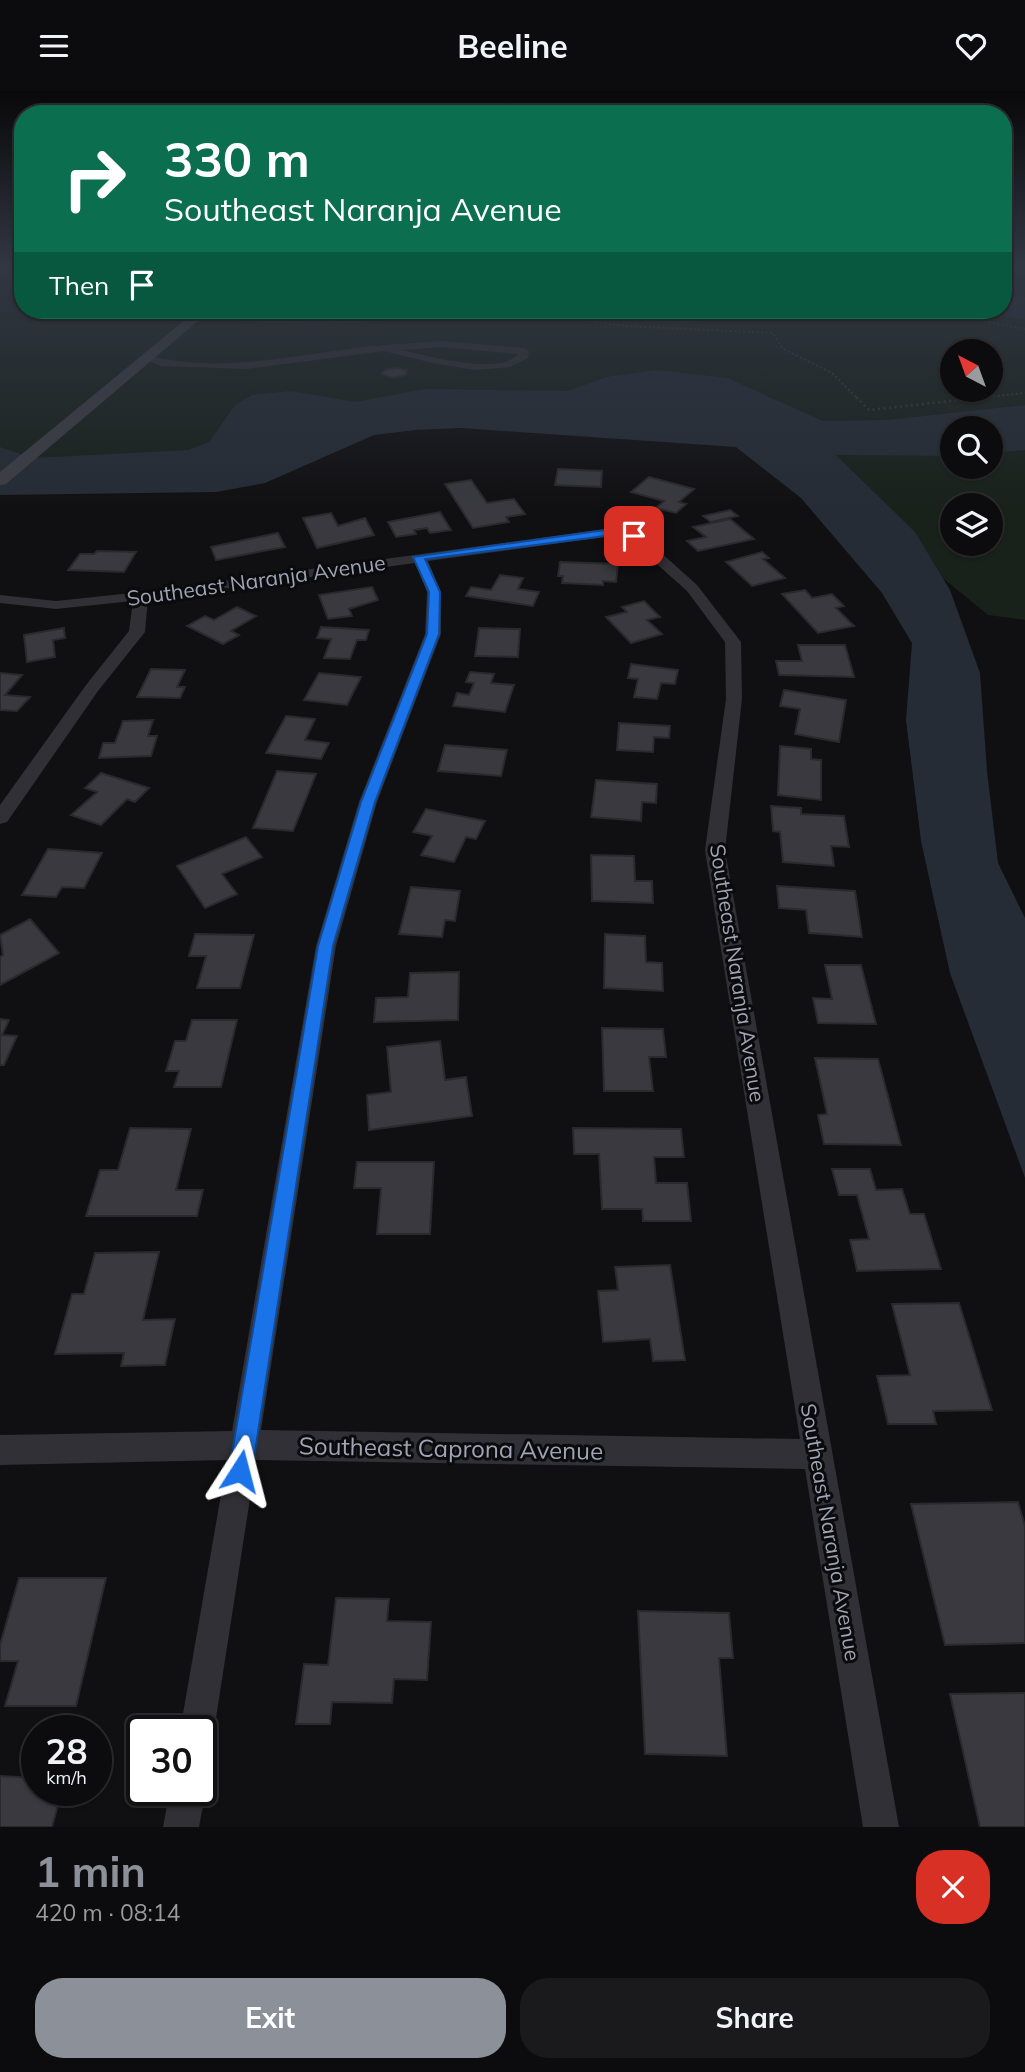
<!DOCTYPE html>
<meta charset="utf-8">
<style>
body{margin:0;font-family:Mulish,sans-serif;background:#1a191b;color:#f1f3f6;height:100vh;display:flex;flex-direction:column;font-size:26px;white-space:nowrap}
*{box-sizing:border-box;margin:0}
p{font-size:23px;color:#9a9b9d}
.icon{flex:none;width:38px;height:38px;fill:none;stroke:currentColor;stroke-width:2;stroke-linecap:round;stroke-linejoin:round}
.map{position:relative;height:1736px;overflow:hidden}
.details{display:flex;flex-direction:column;background:#0c0b0d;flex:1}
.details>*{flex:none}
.hud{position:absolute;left:14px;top:14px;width:998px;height:214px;border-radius:28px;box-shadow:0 2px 5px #0004,0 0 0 2px #2c2b2e;background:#0b6e4f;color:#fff;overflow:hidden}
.needle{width:46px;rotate:319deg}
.tools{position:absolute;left:940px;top:248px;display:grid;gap:14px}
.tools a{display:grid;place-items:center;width:63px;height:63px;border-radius:50%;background:#0c0b0d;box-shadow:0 2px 5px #0004,0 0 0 2px #2c2b2e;font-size:35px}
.speed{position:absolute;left:21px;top:1624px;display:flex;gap:14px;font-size:35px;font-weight:700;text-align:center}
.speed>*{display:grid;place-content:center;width:91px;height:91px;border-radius:50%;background:#0c0b0d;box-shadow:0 2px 5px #0004,0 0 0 2px #2c2b2e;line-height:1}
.speed small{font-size:18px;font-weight:400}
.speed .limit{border:4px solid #111;border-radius:10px;background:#fff;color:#111}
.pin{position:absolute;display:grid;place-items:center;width:60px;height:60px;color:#fff;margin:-30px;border-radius:14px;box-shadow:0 4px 10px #0006}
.me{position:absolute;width:77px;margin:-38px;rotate:9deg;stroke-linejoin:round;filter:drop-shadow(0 0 5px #0008)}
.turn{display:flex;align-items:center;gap:24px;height:147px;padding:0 35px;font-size:32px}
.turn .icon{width:91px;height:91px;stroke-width:2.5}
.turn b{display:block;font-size:49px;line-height:60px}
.then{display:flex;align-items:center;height:66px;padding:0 35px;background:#0003;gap:14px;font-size:26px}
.round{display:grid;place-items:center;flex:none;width:74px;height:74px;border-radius:28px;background:#1a191b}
.headline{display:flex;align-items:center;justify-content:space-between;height:119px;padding:0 35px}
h1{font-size:42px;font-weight:700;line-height:52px;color:#8c9099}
.button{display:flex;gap:14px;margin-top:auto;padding:14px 35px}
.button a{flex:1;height:80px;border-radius:28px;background:#8c9099;color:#fff;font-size:28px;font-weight:700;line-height:80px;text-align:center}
.button a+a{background:#1a191b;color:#f1f3f6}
header{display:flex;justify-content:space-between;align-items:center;height:91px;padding:0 35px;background:#0c0b0d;font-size:32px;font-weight:700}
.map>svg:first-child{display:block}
.green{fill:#19211b;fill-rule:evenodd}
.water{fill:#252c35}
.building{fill:#39393f;stroke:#2a292d;stroke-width:2}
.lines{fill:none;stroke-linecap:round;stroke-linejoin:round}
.path-far1{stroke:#36373d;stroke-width:2;stroke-dasharray:2 2.5;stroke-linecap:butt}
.path{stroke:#36373d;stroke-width:2.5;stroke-dasharray:2 3.5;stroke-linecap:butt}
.minor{fill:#303036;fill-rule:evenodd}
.secondary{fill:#3e3f46;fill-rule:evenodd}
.route{fill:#1a73e8;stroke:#114b97;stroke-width:2}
.labels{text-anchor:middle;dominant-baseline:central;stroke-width:6;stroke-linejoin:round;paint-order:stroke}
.street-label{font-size:21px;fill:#9fa3b3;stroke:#0b0a0c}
.near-street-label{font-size:24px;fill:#9fa3b3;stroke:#0b0a0c}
</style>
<header><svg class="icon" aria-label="menu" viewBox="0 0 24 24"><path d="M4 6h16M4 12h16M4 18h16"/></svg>Beeline<svg class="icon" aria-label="heart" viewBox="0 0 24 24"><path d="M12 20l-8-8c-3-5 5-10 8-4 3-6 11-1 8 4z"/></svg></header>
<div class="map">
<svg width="1025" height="1736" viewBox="0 0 1025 1736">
<rect width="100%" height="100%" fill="#100f11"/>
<!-- green -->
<path class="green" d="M0 174H23V219H1003V174H1025V529L988 524 751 330 455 315 242 374 0 377ZM952 261H990V299H952ZM952 338H990V376H952ZM952 415H990V453H952Z"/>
<!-- water -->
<path class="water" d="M1003 202 1025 206V229L960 219H1003Z
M97 219H462C342 244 219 229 97 219Z
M557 219H732C704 246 596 221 557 219Z
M657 279 727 287 823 330 888 329 1025 314V359L991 362 990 338H952V365L836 364 915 441 950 499 980 582 987 680 998 772 1025 827V1087L950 882 921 750 906 629 912 552 882 502 801 407 736 356 461 337 415 339 374 344 265 392 216 401 0 404V356L32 367 188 359 209 351 235 314 252 304 291 300 355 311 425 298 568 300 607 286Z"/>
<!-- building -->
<path class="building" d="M396 277 407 279 406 284 392 287 381 283 385 279Z
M558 378 602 380 601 396 555 394Z
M649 386 694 398 679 411 686 413 676 422 656 417 664 410 631 401Z
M471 389 487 412 514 408 525 423 506 426 509 431 473 437 445 393Z
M730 419 738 425 711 431 703 425Z
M440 421 451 439 430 442 427 437 414 439 416 443 396 446 388 431Z
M331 422 338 435 365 427 374 444 317 457 303 427Z
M730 428 754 448 698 460 687 450 706 446 693 436Z
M278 442 285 456 216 469 211 456Z
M97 460 136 461 124 481 68 479 80 463H94Z
M762 461 769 467 763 468 785 487 752 495 726 471Z
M560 471 618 473 616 491 603 490V494L562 492 563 485H558Z
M500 484 523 487 518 498 539 501 533 515 466 505 471 496 491 499Z
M372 496 378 509 349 518 352 525 328 528 319 504Z
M805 499 812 507 832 503 844 515 836 517 854 535 818 542 782 503Z
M644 510 660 526 647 529 662 543 631 552 606 526 627 521 622 516Z
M237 516 256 525 231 540 239 544 223 553 187 535 205 525 214 529Z
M321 536 369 539 366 549H357L350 568 324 567 331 548 317 547Z
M64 537 65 547 53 549 55 566 27 571 24 544Z
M479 537 520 538 518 566 475 565Z
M798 554H845L854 586 779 584 776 570H802Z
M631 573 678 579 675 593 661 592 657 608 634 606 638 588 628 587Z
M151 578 185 579 177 596H185L180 607 137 606Z
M470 581 494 583 491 592 514 594 505 621 453 615 457 602 469 604 474 592 466 591Z
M0 582 22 584 5 604 30 606 17 620 0 619Z
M319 582 361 586 347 614 304 609Z
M784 599 846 609 839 651 795 643 800 618 780 615Z
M286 625 315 628 305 649 329 652 321 668 266 662Z
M153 629 148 645H157L151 665 99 667 103 652H115L123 630Z
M619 632 670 635 669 647 654 646 653 661 617 659Z
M445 654 507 659 501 685 438 680Z
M780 655 811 658V668L821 669V709L778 704Z
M277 680 316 683 293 740 253 737Z
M101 682 149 697 135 711 127 708 101 734 71 724 97 701 85 697Z
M596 689 657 693 656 712 642 711 641 730 591 726Z
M771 715 801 717V723L844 725 849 756 831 755 834 775 783 771 780 741 773 740Z
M426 718 485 730 476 748 466 746 454 771 421 764 432 745 413 741Z
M246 746 262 766 222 783 237 803 205 817 177 775Z
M48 758 102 762 84 797 62 796 56 806 22 804Z
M591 764 634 765 635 790H652L653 812 592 810Z
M777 795 855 800 862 846 809 842 806 819 779 817Z
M411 796 460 800 455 830 445 829 442 846 399 843Z
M30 828 59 862 0 894V866L3 864 0 844Z
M195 843 254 844 240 897H197L206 865H189Z
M605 843 645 845 646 871 662 872 663 900 604 897Z
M825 874H861L876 933 818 932 813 907 832 908Z
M459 881 458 929 374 931 376 907 408 906 410 882Z
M0 928 9 929 2 944 17 945 4 974H0Z
M192 929H237L221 996H174L179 980H166L175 950H186Z
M602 937 663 938 666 966H649L653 1000H604Z
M440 950 445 989 466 986 472 1025 369 1039 367 1004 391 1001 387 956Z
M815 967 878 968 901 1054 824 1053 818 1024 827 1023Z
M130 1037 191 1038 176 1099H203L197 1125H86L100 1079H118Z
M573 1037 681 1038 684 1066H654L656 1092H687L691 1130H643L642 1118H602L599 1063H574Z
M357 1071H434L430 1143H377L381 1097H354Z
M832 1078H870L876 1099 902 1098 910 1123H924L941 1178 857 1180 850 1149 869 1148 857 1104H839Z
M159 1161 143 1229 175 1228 165 1274 121 1275 124 1262 55 1263 72 1203H84L95 1162Z
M670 1174 685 1269 653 1270 650 1248 603 1251 598 1200 618 1199 615 1176Z
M959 1212 992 1319 933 1320 936 1333H888L877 1285 910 1284 892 1213Z
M1018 1411 1025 1435V1552L945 1554 911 1413Z
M19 1487H106L76 1615H5L18 1570H0V1554Z
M336 1507 389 1508 387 1530 431 1531 427 1589 394 1588 392 1612 332 1611 330 1633H296L304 1573 328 1574Z
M638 1520 729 1522 733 1567H719L727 1665 645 1663Z
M1025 1602V1736H980L950 1603Z
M0 1685 37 1687V1699H62L52 1736H0Z"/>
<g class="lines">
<!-- path-far1 -->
<path class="path-far1" d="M555 225 625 235 773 242 783 258 832 282 858 308
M876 229 974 228 1025 238
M971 308 1025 302"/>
<!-- path -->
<path class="path" d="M856 306 869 319 987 306"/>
<!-- minor -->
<path class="minor" d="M441 250 524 257 529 260 528 267 510 276 476 279 437 273 384 260 247 278 161 275 142 267 147 264C219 284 298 263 371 255 394 253 418 252 441 250ZM441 256 518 263C502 285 426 265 402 259Z
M605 438 639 442 697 494 741 551 742 608 725 759 899 1736H863L805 1378 256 1369 214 1640 209 1652 201 1656V1640H180L227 1369 0 1374V1344L232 1340 316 855 359 711 425 543 427 501 415 472 148 508 145 541 98 600 7 731 0 733V714L86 594 129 540 133 510 56 518 0 512V504L56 510 141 501ZM605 446 630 449 687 500 725 551 726 608 705 759 800 1348 261 1339 336 855 377 711 441 543V501L428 470Z
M201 1688 206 1699 199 1736H163L170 1699H201Z"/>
<!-- secondary -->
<path class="secondary" d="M197 219H211L6 393 0 394V381Z"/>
</g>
<!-- sky -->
<linearGradient id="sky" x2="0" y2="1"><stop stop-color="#090809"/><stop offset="0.42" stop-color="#313743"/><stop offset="1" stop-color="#313743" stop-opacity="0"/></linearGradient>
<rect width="1025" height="417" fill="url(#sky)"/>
<!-- route -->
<path class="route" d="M605 439 639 445 634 448 605 445 425 468 440 501 439 543 375 711 333 855 252 1380 248 1388 240 1392 232 1388 229 1380 318 855 361 711 427 543 429 501 413 466Z"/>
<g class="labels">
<!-- street labels -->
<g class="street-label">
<text transform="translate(256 489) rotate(-8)">Southeast Naranja Avenue</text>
<text transform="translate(738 882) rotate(81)">Southeast Naranja Avenue</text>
<text transform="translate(831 1441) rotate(80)">Southeast Naranja Avenue</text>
</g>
<!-- near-street labels -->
<g class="near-street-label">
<text transform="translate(451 1357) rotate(1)">Southeast Caprona Avenue</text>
</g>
</g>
</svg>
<div class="tools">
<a><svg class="needle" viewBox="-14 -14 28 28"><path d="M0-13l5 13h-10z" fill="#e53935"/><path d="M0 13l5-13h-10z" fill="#9a9b9d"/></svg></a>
<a><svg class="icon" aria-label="search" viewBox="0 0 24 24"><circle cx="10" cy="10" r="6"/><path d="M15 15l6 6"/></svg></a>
<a><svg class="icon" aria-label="layers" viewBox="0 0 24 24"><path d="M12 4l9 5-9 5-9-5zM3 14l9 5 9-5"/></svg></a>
</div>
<div class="speed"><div>28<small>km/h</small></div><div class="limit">30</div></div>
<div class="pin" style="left:634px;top:445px;background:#d93025"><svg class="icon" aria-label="arrive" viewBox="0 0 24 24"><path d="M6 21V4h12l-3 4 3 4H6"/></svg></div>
<svg class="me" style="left:240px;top:1380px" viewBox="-20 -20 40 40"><path d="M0-17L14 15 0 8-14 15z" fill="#1a73e8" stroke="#fff" stroke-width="4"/></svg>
<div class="hud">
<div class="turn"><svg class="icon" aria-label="right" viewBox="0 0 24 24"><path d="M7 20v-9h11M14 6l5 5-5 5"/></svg><div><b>330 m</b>Southeast Naranja Avenue</div></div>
<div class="then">Then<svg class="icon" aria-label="arrive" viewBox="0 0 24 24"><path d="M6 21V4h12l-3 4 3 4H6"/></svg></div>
</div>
</div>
<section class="details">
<div class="headline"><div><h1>1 min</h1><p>420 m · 08:14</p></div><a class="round" style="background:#d93025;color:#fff"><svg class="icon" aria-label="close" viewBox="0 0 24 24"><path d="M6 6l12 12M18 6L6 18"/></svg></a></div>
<div class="button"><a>Exit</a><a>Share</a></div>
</section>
